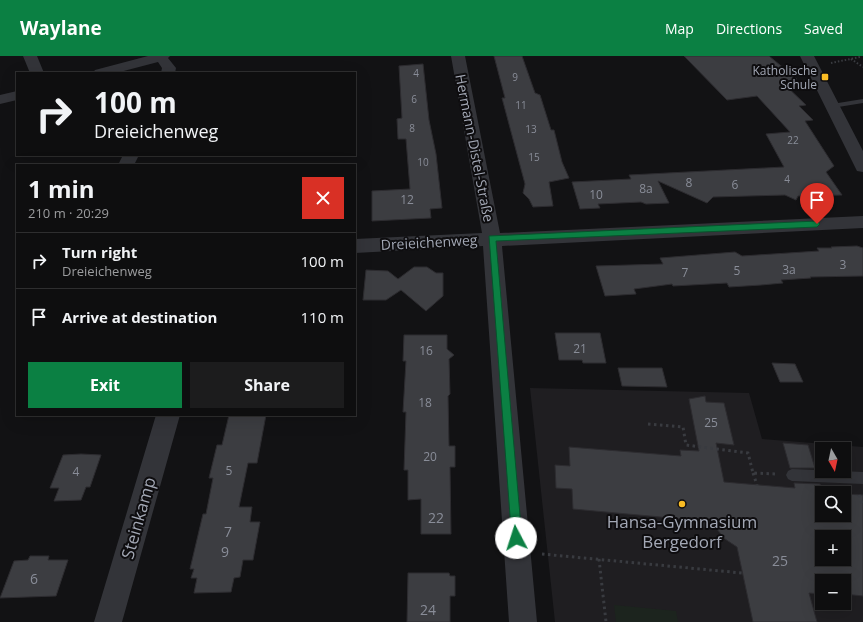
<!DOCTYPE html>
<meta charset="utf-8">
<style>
body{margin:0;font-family:"Open Sans",sans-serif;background:#1c1c1d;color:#f1f3f6;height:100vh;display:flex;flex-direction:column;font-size:15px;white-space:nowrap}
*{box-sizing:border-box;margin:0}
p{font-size:13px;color:#9b9c9e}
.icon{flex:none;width:22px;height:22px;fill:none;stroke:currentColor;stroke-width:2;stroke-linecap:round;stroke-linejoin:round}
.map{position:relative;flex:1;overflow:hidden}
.side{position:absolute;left:16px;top:108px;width:340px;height:252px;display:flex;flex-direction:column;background:#0e0e0f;border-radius:0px;box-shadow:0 4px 16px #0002,0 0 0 1px #2e2e2f}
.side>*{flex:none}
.hud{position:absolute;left:16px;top:16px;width:340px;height:84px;border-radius:0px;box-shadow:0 4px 16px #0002,0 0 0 1px #2e2e2f;background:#0e0e0f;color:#f1f3f6;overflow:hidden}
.needle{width:26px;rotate:171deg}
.controls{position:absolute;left:815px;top:386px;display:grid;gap:8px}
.controls a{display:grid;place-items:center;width:36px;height:36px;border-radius:0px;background:#0e0e0f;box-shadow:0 4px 16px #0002,0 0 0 1px #2e2e2f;font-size:20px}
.pin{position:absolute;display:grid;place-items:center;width:34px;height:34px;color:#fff;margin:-41px -17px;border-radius:50% 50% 50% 0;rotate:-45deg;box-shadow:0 0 4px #0007}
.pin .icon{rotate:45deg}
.me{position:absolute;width:44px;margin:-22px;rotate:355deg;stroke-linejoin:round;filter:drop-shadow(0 0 3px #0008)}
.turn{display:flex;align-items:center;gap:14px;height:84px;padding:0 12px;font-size:18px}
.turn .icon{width:52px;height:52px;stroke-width:2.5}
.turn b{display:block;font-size:28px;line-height:34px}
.round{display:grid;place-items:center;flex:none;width:42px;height:42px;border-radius:0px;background:#1c1c1d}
.headline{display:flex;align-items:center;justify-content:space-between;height:68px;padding:0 12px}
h1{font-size:24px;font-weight:700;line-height:30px}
.button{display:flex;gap:8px;margin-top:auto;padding:8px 12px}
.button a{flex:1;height:46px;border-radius:0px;background:#0b8043;color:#fff;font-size:16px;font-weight:700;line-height:46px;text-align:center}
.button a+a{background:#1c1c1d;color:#f1f3f6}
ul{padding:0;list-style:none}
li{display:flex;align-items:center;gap:12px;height:56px;padding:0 12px;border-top:1px solid #2e2e2f}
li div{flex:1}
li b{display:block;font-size:15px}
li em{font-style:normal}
header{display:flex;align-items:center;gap:24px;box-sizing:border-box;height:56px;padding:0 20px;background:#0b8043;color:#fff}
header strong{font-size:19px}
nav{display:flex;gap:22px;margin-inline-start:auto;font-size:14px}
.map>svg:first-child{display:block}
.built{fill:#1f1e21;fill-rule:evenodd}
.green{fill:#1c241e}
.building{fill:#3c3d41;stroke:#2d2c30;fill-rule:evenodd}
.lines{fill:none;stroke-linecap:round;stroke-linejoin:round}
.path-far1{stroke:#393b40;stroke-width:2;stroke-dasharray:1.5 2;stroke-linecap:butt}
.path{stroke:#393b40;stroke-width:3;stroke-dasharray:2.5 3.5;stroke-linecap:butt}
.service{fill:#333439;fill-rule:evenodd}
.minor{fill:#333439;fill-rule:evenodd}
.route{fill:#0b8043;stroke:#07532c}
.poi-dot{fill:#fabc24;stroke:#0e0d0f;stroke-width:1.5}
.labels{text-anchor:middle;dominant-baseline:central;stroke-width:4;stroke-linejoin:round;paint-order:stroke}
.far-number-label{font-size:10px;fill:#898d98}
.far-poi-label{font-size:12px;fill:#a3a8b5;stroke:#0e0d0f;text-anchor:end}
.number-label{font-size:12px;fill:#898d98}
.street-label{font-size:14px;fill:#a3a8b5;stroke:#0e0d0f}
.near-number-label{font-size:14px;fill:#898d98}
.near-street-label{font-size:17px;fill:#a3a8b5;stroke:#0e0d0f}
.near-poi-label{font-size:17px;fill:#a3a8b5;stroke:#0e0d0f}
</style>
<header>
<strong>Waylane</strong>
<nav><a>Map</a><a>Directions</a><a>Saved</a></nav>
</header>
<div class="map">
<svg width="863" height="566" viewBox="0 0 863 566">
<rect width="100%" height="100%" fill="#121214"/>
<!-- built -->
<path class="built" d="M530 332 749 337 762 383 863 391V566H555ZM822 393H844V415H822ZM822 437H844V459H822ZM822 481H844V503H822ZM822 525H844V547H822Z"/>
<!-- green -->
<path class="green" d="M614 549 676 555 678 566H616Z"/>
<!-- building -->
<path class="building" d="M494 0H522L535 37 540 39 551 74H554L562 106 569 122 549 126 553 150 533 151 529 143 523 137 525 128 502 42H505Z
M684 0H769L797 23 782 26 806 49 799 50 813 64 805 65 834 110 826 116 842 139 798 140 796 144 785 139 713 141 707 147 658 125 669 147 646 148 641 146 598 148 600 152 580 153 572 126 631 123 629 119 784 111 766 78 790 76 757 40 727 44Z
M423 8 429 64 436 98 442 152 430 153 431 162 372 165V135L410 133 406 83H398L397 63 402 62 399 10Z
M857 190 863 192V220L810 221 811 222 781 224 783 227 761 229 729 231 727 227 673 230 672 228 634 233 636 238 605 240 596 210 663 208 660 202 735 196 742 200 819 195 817 192H832L831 191Z
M414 211H427L436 217H443V240L426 255 401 234 386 244H363L366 214 388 215 398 223Z
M555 277H600L606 307H583L582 304H559Z
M404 279H447V293L454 299 449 303 450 338 448 340 449 390H455V411H450L451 478H421V443L408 444V414H404L406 356H403L406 305H403Z
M772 307 795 308 803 326H780Z
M618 312H662L667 331 622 330Z
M705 340 706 346 724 347 734 389 716 387 724 426 795 432 794 427 820 428 823 436 833 437H822V459H844V438L863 439V540L844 538V525H822V538L809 537 817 566H753L737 491 725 483 716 472H700L699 470H694L693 464 573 453 572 433 556 432 555 409 570 410 569 391 681 400 680 394 699 395 689 343ZM822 481H844V503H822Z
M229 359H266L257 407H248L239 451H252L250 466H260L253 504H243L240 521 234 522 231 536 194 537 197 522H191L194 513H190L203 458H206L213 422H209L217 389H222Z
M783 387 808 389 815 412H790Z
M81 398 101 399 90 431H86L81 444 54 445 59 432H50L63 399Z
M30 500H49L48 504H68L56 540 0 542 14 505 28 504Z
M408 517H449L450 520H455V540H450V566H407Z"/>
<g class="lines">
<!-- path-far1 -->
<path class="path-far1" d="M851 3 863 11
M831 7 860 1"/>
<!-- path -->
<path class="path" d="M648 368 683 371 686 389 748 397 753 417 777 418
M753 417 757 429
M859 439 862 448
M542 498 742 517
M599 503 606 566"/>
<!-- service -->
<path class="service" d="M863 43V47L832 52 828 50 832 48Z
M792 413 863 416V428L792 425 788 423 786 419 788 415Z"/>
<!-- minor -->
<path class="minor" d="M23 0H37L44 17H30Z
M148 0H170L168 2 176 12 175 17H161L162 12 158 6 116 17H93L95 14Z
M451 0H465L500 177 863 160V172L502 190 537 566H509L483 190 355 197V183L482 177Z
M800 0H814L863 95V116L857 115 855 111Z
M17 35V44L0 48V39Z
M123 99H139L134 109H118Z
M156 359H180L122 566H94Z"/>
</g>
<!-- route -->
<path class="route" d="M817 165 820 168 817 171 496 185 522 482 521 486 516 487 512 486 489 180Z"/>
<!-- markers -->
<g class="poi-dot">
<rect x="821" y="17" width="8" height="8" rx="2"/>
<circle cx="682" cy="448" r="4"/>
</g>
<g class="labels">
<!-- far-number labels -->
<g class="far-number-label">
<text x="416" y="17">4</text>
<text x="515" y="21">9</text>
<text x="414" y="43">6</text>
<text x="521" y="49">11</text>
<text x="412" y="72">8</text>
<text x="531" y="73">13</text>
<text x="793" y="84">22</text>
<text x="534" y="101">15</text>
<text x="423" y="106">10</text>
<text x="787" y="123">4</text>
</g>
<!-- far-poi labels -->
<g class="far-poi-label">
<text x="817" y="14">Katholische<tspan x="817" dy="14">Schule</tspan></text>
</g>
<!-- number labels -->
<g class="number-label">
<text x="689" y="126">8</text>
<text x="735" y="128">6</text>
<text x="646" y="132">8a</text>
<text x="596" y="138">10</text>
<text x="407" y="143">12</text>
<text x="843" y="208">3</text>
<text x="789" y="213">3a</text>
<text x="737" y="214">5</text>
<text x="685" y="216">7</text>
<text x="580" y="292">21</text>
<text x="426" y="294">16</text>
<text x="425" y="346">18</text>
<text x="711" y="366">25</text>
<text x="430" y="400">20</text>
<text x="229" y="414">5</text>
<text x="76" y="415">4</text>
</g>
<!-- street labels -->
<g class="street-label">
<text transform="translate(475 92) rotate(79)">Hermann-Distel-Straße</text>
<text transform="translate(429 186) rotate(-3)">Dreieichenweg</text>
</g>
<!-- near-number labels -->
<g class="near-number-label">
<text x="436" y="461">22</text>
<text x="228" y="475">7</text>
<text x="225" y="495">9</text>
<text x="780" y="504">25</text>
<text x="34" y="522">6</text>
<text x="428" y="553">24</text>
</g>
<!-- near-street labels -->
<g class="near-street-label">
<text transform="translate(138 462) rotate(-74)">Steinkamp</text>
</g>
<!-- near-poi labels -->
<g class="near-poi-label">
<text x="682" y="465">Hansa-Gymnasium<tspan x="682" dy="20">Bergedorf</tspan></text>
</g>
</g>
</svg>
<div class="controls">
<a><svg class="needle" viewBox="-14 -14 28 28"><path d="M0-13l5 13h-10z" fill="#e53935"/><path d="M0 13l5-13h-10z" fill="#9b9c9e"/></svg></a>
<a><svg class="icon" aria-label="search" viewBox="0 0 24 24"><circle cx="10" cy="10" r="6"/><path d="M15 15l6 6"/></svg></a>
<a>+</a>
<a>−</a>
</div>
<div class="pin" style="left:817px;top:168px;background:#d93025"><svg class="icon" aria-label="arrive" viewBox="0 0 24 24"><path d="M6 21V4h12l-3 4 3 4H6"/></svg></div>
<svg class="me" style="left:516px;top:482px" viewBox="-20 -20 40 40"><circle r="19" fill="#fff"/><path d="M0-13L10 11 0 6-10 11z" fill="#0b8043"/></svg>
<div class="hud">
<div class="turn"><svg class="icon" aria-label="right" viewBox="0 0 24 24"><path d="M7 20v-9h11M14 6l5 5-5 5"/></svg><div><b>100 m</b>Dreieichenweg</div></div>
</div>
<section class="side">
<div class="headline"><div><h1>1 min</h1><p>210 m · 20:29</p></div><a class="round" style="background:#d93025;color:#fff"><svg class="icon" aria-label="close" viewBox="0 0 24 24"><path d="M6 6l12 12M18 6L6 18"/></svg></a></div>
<ul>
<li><svg class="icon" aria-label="right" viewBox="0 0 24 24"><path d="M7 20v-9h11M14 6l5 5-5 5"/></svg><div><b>Turn right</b><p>Dreieichenweg</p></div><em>100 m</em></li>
<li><svg class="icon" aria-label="arrive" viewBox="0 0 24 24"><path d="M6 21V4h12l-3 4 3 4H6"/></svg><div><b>Arrive at destination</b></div><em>110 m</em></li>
</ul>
<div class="button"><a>Exit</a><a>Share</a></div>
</section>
</div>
